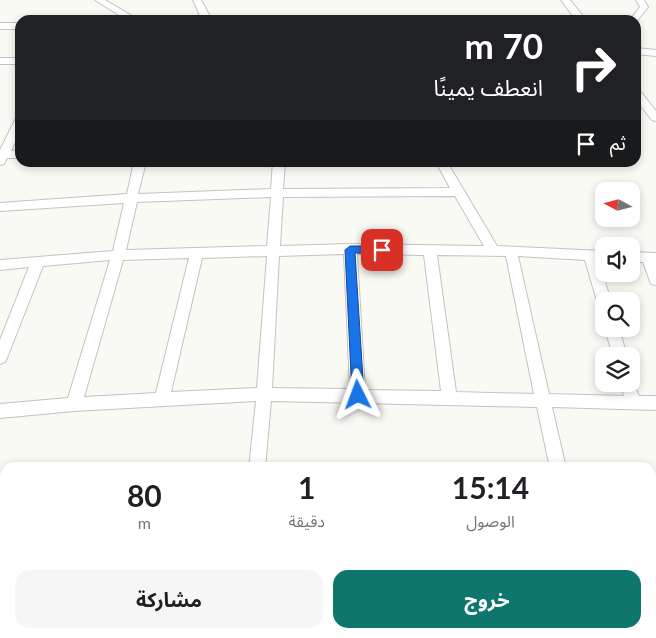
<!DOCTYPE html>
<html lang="ar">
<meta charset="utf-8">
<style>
body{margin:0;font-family:Lato,"Noto Sans Arabic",sans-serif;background:#f6f6f6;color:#202124;direction:rtl;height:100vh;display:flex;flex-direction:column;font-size:19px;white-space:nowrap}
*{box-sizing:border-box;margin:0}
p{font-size:16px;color:#757577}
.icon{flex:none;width:28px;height:28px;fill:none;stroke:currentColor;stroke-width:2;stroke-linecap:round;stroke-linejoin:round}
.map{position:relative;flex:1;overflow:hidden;direction:ltr}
.sheet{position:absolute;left:0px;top:462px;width:656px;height:176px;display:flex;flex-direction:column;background:#fff;border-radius:15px 15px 0 0;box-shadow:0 2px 8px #0003;direction:rtl}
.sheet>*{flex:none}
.top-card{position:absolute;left:15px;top:15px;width:626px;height:152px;border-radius:15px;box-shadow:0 2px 8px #0003;direction:rtl;background:#202124;color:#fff;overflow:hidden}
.needle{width:32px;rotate:277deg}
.buttons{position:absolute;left:595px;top:182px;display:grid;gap:10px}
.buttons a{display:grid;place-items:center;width:45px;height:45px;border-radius:10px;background:#fff;box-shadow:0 2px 8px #0003;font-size:25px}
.pin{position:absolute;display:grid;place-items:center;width:42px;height:42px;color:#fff;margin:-21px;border-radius:10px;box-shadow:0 2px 8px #0006}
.me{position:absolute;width:55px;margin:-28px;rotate:357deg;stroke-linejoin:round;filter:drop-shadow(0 0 4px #0008)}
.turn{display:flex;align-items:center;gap:18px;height:105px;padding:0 15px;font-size:22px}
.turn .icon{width:65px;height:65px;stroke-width:2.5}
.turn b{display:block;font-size:35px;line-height:42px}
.then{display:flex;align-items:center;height:48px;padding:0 15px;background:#0003;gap:10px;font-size:19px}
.eta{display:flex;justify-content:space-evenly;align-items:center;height:85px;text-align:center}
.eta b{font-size:30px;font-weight:700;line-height:35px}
.primary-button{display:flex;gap:10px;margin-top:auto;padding:10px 15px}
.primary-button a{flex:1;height:58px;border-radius:15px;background:#0f766e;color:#fff;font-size:20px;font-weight:700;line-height:58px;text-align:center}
.primary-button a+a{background:#f6f6f6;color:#202124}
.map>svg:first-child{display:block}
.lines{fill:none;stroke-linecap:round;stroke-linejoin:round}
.minor-casing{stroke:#c3c3bf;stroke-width:2}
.minor{fill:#fff;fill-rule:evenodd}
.route{fill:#1a73e8;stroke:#114b97}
</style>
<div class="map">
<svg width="656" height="638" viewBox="0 0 656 638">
<rect width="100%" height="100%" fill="#fafaf5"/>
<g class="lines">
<defs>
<path id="minor" d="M95 0H105L139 20H127Z
M193 0H201L212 20H202Z
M561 0H570L586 20H576Z
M636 0H644L648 7 636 22V20H630L640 7Z
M0 23H20V29H0Z
M636 48 656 50V56L636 54Z
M0 58H20V64H0Z
M636 90 640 91 656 111V121L652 120 636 100Z
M20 117V131L11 151 20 150V158H7L4 164 0 165V150L15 120Z
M134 162H146L138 194 271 189 273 162H285L283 189 450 188 436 162H447L497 246 604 251V261L598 260 611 301H604V306L599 305 597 301 585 260 518 256 549 394 624 396 621 384H631V379L639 396H656V410L552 407 566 468H550L537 407 271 401 265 468H249L256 401 74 411 0 418V404L68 398 110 260 43 266 7 358 5 362 0 364V340L29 267 0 270V260L113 251 124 203 0 211V203L127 194ZM455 196 484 246 350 244 280 246 283 197ZM271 197 267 246 126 250 137 202ZM344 254 350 389 272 388 279 256ZM357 254 424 255 441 391 365 390ZM437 255 506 256 534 394 456 392ZM267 256 257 388 171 392 202 258ZM189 258 156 393 84 397 123 260Z
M631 252 656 253V285L651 284 643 262H631Z
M605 329H619L627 356H613Z
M651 498H656V514H651Z
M5 508V524L0 525V509Z
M651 625H656V638H631L630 634H651Z
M96 634H145L144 638H95Z
M232 634H250L249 638H231Z
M495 634H513L514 638H496Z"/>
</defs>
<!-- minor casing -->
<use href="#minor" class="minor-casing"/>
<!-- minor -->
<use href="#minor" class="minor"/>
</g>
<!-- route -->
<path class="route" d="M350 246H382L387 250 382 254 355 253 364 395 362 399 358 400 354 399 352 395 345 250Z"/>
</svg>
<div class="buttons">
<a><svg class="needle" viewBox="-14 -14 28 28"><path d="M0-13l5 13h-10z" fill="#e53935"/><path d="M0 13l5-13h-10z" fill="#757577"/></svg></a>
<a><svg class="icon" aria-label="sound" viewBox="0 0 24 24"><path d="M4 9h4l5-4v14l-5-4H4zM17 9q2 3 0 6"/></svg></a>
<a><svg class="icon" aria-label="search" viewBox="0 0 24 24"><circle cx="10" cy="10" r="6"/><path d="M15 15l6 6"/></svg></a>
<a><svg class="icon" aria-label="layers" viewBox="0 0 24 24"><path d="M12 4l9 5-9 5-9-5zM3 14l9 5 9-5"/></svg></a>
</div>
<div class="pin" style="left:382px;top:250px;background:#d93025"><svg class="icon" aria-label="arrive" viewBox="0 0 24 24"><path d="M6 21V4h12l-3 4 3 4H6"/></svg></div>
<svg class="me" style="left:358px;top:395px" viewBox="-20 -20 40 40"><path d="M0-17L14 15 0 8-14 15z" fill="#1a73e8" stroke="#fff" stroke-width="4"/></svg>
<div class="top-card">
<div class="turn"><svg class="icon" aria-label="right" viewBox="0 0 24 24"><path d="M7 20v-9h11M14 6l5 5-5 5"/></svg><div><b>70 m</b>انعطف يمينًا</div></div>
<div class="then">ثم<svg class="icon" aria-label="arrive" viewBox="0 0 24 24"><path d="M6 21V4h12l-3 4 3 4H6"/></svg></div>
</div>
<section class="sheet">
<div class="eta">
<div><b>15:14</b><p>الوصول</p></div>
<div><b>1</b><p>دقيقة</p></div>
<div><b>80</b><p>m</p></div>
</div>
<div class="primary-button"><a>خروج</a><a>مشاركة</a></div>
</section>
</div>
